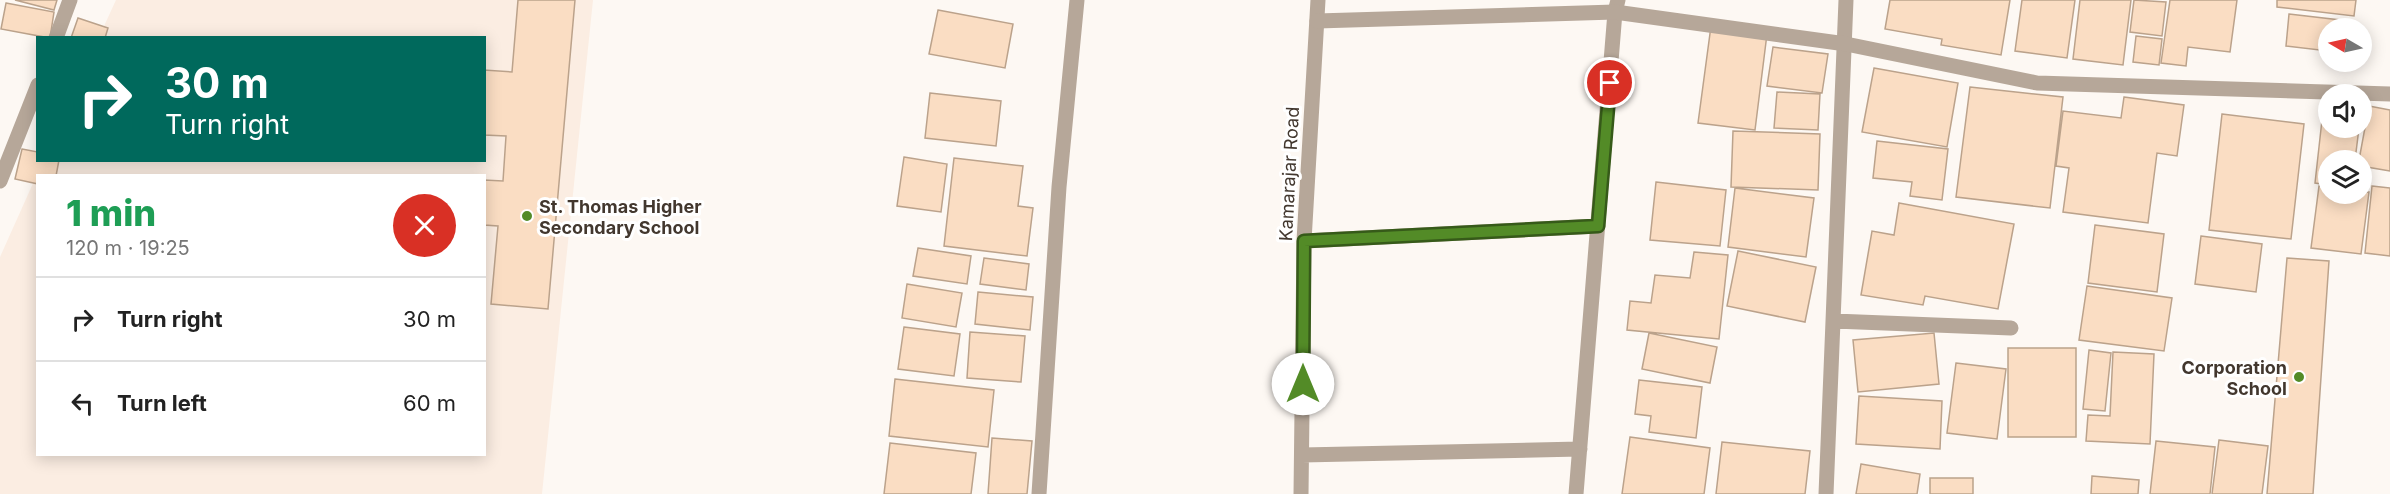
<!DOCTYPE html>
<meta charset="utf-8">
<style>
body{margin:0;font-family:Inter,sans-serif;background:#f6f6f6;color:#222;height:100vh;display:flex;flex-direction:column;font-size:22px;white-space:nowrap}
*{box-sizing:border-box;margin:0}
p{font-size:20px;color:#767676}
.icon{flex:none;width:33px;height:33px;fill:none;stroke:currentColor;stroke-width:2;stroke-linecap:round;stroke-linejoin:round}
.map{position:relative;flex:1;overflow:hidden}
.panel{position:absolute;left:36px;top:174px;width:450px;height:282px;display:flex;flex-direction:column;background:#fff;border-radius:0px;box-shadow:0 3px 15px #0003}
.panel>*{flex:none}
.top-card{position:absolute;left:36px;top:36px;width:450px;height:126px;border-radius:0px;box-shadow:0 3px 15px #0003;background:#00695c;color:#fff;overflow:hidden}
.needle{width:39px;rotate:279deg}
.controls{position:absolute;left:2318px;top:18px;display:grid;gap:12px}
.controls a{display:grid;place-items:center;width:54px;height:54px;border-radius:50%;background:#fff;box-shadow:0 3px 15px #0003;font-size:30px}
.pin{position:absolute;display:grid;place-items:center;width:51px;height:51px;color:#fff;margin:-26px;border:3px solid #fff;border-radius:50%;box-shadow:0 2px 6px #0007}
.me{position:absolute;width:66px;margin:-33px;rotate:0deg;stroke-linejoin:round;filter:drop-shadow(0 0 4px #0008)}
.turn{display:flex;align-items:center;gap:21px;height:126px;padding:0 30px;font-size:27px}
.turn .icon{width:78px;height:78px;stroke-width:2.5}
.turn b{display:block;font-size:42px;line-height:51px}
.round{display:grid;place-items:center;flex:none;width:63px;height:63px;border-radius:32px;background:#f6f6f6}
.summary{display:flex;align-items:center;justify-content:space-between;height:102px;padding:0 30px}
h1{font-size:36px;font-weight:800;line-height:45px;color:#1e9e55}
ul{padding:0;list-style:none}
li{display:flex;align-items:center;gap:18px;height:84px;padding:0 30px;border-top:2px solid #e0e0e0}
li div{flex:1}
li b{display:block;font-size:22px}
li em{font-style:normal}
.map>svg:first-child{display:block}
.built{fill:#fbede2;fill-rule:evenodd}
.building{fill:#faddc3;stroke:#bba28b;stroke-width:1.5}
.lines{fill:none;stroke-linecap:round;stroke-linejoin:round}
.minor{stroke:#b6a799;stroke-width:15}
.tertiary{stroke:#b6a799;stroke-width:15}
.route-casing{stroke:#365a19;stroke-width:15}
.route{stroke:#538b27;stroke-width:10}
.poi-dot{fill:#538b27;stroke:#fff;stroke-width:2}
.labels{text-anchor:middle;dominant-baseline:central;stroke-width:6;stroke-linejoin:round;paint-order:stroke}
.street-label{font-size:18px;fill:#42372e;stroke:#fff}
.poi-label{font-size:18px;font-weight:bold;fill:#42372e;stroke:#fff;text-anchor:start}
</style>
<div class="map">
<svg width="2390" height="494" viewBox="0 0 2390 494">
<rect width="100%" height="100%" fill="#fdf8f3"/>
<!-- built -->
<path class="built" d="M116 0H593L542 494H0V257L43 161 484 160V38L99 37ZM38 176H484V454H38Z"/>
<!-- building -->
<path class="building" d="M15 0H57L54 10Z
M518 0H575L548 309 491 304 498 226 484 225V180L503 181 506 136 484 135V70L512 72Z
M1890 0H2010L2001 55 1941 45 1942 39 1885 29Z
M2022 0H2075L2067 58 2015 51Z
M2080 0H2131L2123 65 2073 59Z
M2134 0 2166 2 2162 36 2130 32Z
M2170 0H2237L2230 52 2188 47 2186 66 2161 63Z
M2277 0H2356L2354 16 2277 7Z
M6 3 54 12 50 38 1 29Z
M938 10 1013 24 1005 68 929 54Z
M2289 14 2349 21 2348 28H2328V51L2286 46Z
M78 18 108 28 105 38H71Z
M1711 26 1767 34 1755 130 1698 123Z
M2136 36 2162 39 2159 65 2133 62Z
M1773 47 1828 54 1822 93 1767 86Z
M1874 68 1958 83 1947 147 1862 132Z
M1970 87 2063 97 2050 208 1956 197Z
M1777 92 1820 94 1818 130 1774 128Z
M930 93 1001 101 996 146 925 138Z
M2124 97 2184 105 2177 156 2157 153 2148 223 2063 212 2069 168 2056 166 2063 111 2121 118Z
M2324 102H2328V128H2359L2355 160H2328V185L2315 183Z
M2369 106 2390 110V171L2361 166V160H2359Z
M2222 114 2304 124 2291 239 2209 230Z
M1733 131 1820 134 1818 190 1731 187Z
M1877 141 1948 149 1942 200 1910 196 1912 182 1873 178Z
M22 149 38 152V160H59L56 176H38V184L15 179Z
M904 157 947 164 941 212 897 206Z
M954 158 1023 166 1018 206 1033 208 1027 256 944 246Z
M1656 182 1726 190 1720 246 1650 240Z
M2319 186 2328 187V194L2369 192 2361 254 2311 248Z
M2372 186 2390 188V256L2365 253Z
M1735 188 1814 198 1806 257 1728 247Z
M1899 203 2014 224 1998 309 1925 296 1923 305 1861 295 1872 231 1894 235Z
M2095 225 2164 234 2157 292 2088 283Z
M2201 236 2262 244 2256 292 2195 284Z
M918 248 971 256 967 284 913 276Z
M1738 251 1816 267 1805 322 1727 306Z
M1694 252 1728 255 1719 339 1627 330 1630 301 1651 303 1655 275 1690 278Z
M984 258 1029 264 1026 290 980 284Z
M2287 258 2329 261 2313 494H2267Z
M907 284 962 293 956 327 902 318Z
M2087 286 2172 298 2164 351 2079 340Z
M978 292 1033 297 1030 330 975 324Z
M904 327 960 334 954 376 898 369Z
M970 332 1025 336 1021 382 967 378Z
M1649 333 1717 347 1710 383 1642 369Z
M1934 333 1939 384 1858 392 1853 340Z
M2008 348H2076V437H2008Z
M2089 350 2111 353 2105 411 2083 409Z
M2113 352 2154 354 2150 444 2086 441 2088 415 2110 416Z
M1956 363 2006 369 1997 439 1947 433Z
M895 379 994 390 988 447 889 436Z
M1639 380 1702 387 1696 438 1649 432 1651 416 1635 414Z
M1859 396 1942 401 1940 449 1856 444Z
M1630 437 1710 448 1704 494H1622Z
M992 438 1032 441 1027 494H988Z
M2219 440 2268 446 2262 494H2212Z
M2156 441 2215 447 2210 494H2150Z
M1722 442 1810 451 1805 494H1716Z
M890 443 976 453 971 494H884Z
M1861 464 1920 474 1917 494H1856Z
M2092 476 2139 480 2138 494H2091Z
M1930 478H1973V494H1930Z"/>
<g class="lines">
<!-- minor -->
<path class="minor" d="M56 38 70 0
M0 181 38 85
M1304 241 1598 226
M1834 321 2011 328
M1302 455 1580 449
M1039 494 1059 187 1077 0
M1301 494 1304 241 1318 0
M1576 494 1615 12 1618 0
M1826 494 1846 0"/>
<!-- tertiary -->
<path class="tertiary" d="M1317 21 1615 12 1846 44 2037 83 2390 94"/>
</g>
<g class="lines">
<defs>
<path id="route" d="M1303 384 1304 241 1598 226 1610 83"/>
</defs>
<!-- route casing -->
<use href="#route" class="route-casing"/>
<!-- route -->
<use href="#route" class="route"/>
</g>
<!-- markers -->
<g class="poi-dot">
<circle cx="527" cy="216" r="6"/>
<circle cx="2299" cy="377" r="6"/>
</g>
<g class="labels">
<!-- street labels -->
<g class="street-label">
<text transform="translate(1289 174) rotate(-87)">Kamarajar Road</text>
</g>
<!-- poi labels -->
<g class="poi-label">
<text x="539" y="206">St. Thomas Higher<tspan x="539" dy="21">Secondary School</tspan></text>
<text x="2287" y="367" text-anchor="end">Corporation<tspan x="2287" dy="21">School</tspan></text>
</g>
</g>
</svg>
<div class="controls">
<a><svg class="needle" viewBox="-14 -14 28 28"><path d="M0-13l5 13h-10z" fill="#e53935"/><path d="M0 13l5-13h-10z" fill="#767676"/></svg></a>
<a><svg class="icon" aria-label="sound" viewBox="0 0 24 24"><path d="M4 9h4l5-4v14l-5-4H4zM17 9q2 3 0 6"/></svg></a>
<a><svg class="icon" aria-label="layers" viewBox="0 0 24 24"><path d="M12 4l9 5-9 5-9-5zM3 14l9 5 9-5"/></svg></a>
</div>
<div class="pin" style="left:1610px;top:83px;background:#d93025"><svg class="icon" aria-label="arrive" viewBox="0 0 24 24"><path d="M6 21V4h12l-3 4 3 4H6"/></svg></div>
<svg class="me" style="left:1303px;top:384px" viewBox="-20 -20 40 40"><circle r="19" fill="#fff"/><path d="M0-13L10 11 0 6-10 11z" fill="#538b27"/></svg>
<div class="top-card">
<div class="turn"><svg class="icon" aria-label="right" viewBox="0 0 24 24"><path d="M7 20v-9h11M14 6l5 5-5 5"/></svg><div><b>30 m</b>Turn right</div></div>
</div>
<section class="panel">
<div class="summary"><div><h1>1 min</h1><p>120 m · 19:25</p></div><a class="round" style="background:#d93025;color:#fff"><svg class="icon" aria-label="close" viewBox="0 0 24 24"><path d="M6 6l12 12M18 6L6 18"/></svg></a></div>
<ul>
<li><svg class="icon" aria-label="right" viewBox="0 0 24 24"><path d="M7 20v-9h11M14 6l5 5-5 5"/></svg><div><b>Turn right</b></div><em>30 m</em></li>
<li><svg class="icon" aria-label="left" viewBox="0 0 24 24"><path d="M17 20v-9H6M10 6l-5 5 5 5"/></svg><div><b>Turn left</b></div><em>60 m</em></li>
</ul>
</section>
</div>
